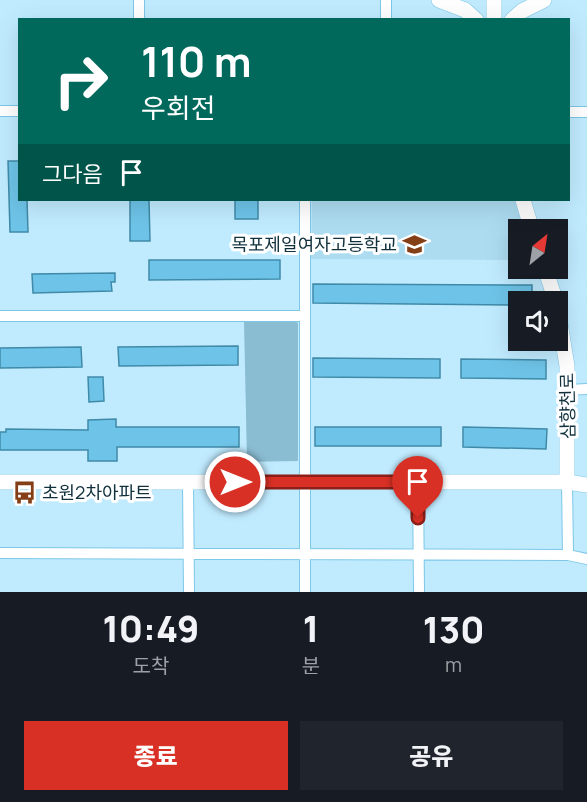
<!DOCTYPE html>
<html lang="ko">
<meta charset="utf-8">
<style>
body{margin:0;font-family:Manrope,"Noto Sans KR",sans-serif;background:#20242c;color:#f1f3f6;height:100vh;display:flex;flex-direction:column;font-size:22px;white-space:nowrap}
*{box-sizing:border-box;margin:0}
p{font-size:20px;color:#9ea1a6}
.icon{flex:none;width:33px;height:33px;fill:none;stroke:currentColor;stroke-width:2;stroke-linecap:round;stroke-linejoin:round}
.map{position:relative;height:592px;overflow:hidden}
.panel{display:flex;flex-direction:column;background:#171b24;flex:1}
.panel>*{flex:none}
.guide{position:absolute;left:18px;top:18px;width:552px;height:183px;border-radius:0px;box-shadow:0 6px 24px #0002;background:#00695c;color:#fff;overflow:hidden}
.needle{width:39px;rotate:30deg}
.fabs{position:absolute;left:508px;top:219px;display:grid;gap:12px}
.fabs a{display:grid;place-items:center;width:60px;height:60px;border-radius:0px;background:#171b24;box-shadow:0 6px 24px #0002;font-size:30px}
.pin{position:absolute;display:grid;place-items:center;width:51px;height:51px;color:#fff;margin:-62px -26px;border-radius:50% 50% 50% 0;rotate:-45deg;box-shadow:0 0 6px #0007}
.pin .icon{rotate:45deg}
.me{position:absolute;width:66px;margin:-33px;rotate:90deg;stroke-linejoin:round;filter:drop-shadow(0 0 4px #0008)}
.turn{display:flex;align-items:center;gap:21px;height:126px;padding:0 24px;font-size:27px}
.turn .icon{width:78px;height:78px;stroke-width:2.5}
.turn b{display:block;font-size:42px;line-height:51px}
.then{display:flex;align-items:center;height:57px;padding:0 24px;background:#0003;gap:12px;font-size:22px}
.eta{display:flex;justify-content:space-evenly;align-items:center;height:102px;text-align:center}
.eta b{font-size:36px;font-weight:800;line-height:42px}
.primary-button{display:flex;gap:12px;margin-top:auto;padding:12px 24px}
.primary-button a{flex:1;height:69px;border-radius:0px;background:#d93025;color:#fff;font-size:24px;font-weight:800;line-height:69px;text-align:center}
.primary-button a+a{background:#20242c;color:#f1f3f6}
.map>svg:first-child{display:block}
.built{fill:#addcf1}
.green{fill:#8abcd2}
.building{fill:#6ec4e8;stroke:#408aa8;stroke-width:1.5}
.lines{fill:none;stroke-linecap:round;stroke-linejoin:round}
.street-casing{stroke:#7dc7e7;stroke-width:12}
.secondary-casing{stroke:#7dc7e7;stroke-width:16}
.street{stroke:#fff;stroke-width:10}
.secondary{stroke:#fff;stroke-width:15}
.route-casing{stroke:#8d1f18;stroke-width:15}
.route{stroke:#d93025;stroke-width:10}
.labels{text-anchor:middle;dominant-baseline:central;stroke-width:6;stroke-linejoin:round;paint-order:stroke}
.poi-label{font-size:18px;fill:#11313d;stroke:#fff;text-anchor:end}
.street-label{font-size:18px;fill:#11313d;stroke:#fff}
</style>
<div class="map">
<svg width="587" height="592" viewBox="0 0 587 592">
<rect width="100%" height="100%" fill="#c0ebff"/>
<!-- built -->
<path class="built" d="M312 200H516L525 229 519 230V260L311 259Z"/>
<!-- green -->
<path class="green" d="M292 319 298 323V461L247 462 244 321Z"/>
<!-- building -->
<path class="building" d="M8 161H20V200H27L28 232H10Z
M130 200H149L150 241H130Z
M235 200H258V219H235Z
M149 260H280V279L149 280Z
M115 273V282H111L112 291 33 293 32 274Z
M313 284 532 285V302H519V305L313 303Z
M238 346V365L119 366 118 347Z
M81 347 82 367 0 368V348Z
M313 358 440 359V378L313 377Z
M461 359 546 360V379L461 378Z
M88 377H103L104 401 89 402Z
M116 419V427H239V447H117V461H88V450H0V432H6V429L88 430V420Z
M315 427H441V446H315Z
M463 427 547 429 546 449 463 447Z"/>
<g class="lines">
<defs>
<path id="street" d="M386 0V20
M139 20V0
M0 111H20
M568 112H587
M0 316H305
M568 390 587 389
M188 482 189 592
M418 482 419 592
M567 482 568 555
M0 553 568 555 587 559
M305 592V200"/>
<path id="secondary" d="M439 0 465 10 476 20
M494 20V0
M512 20 522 11 544 0
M523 200 532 230
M545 268 556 302
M558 311 567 366V482
M0 482H567L587 485"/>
</defs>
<!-- street casing -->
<use href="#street" class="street-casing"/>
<!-- secondary casing -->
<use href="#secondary" class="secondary-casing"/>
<!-- street -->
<use href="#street" class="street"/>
<!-- secondary -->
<use href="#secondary" class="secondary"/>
</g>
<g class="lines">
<defs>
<path id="route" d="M235 482H418V518"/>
</defs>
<!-- route casing -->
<use href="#route" class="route-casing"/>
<!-- route -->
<use href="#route" class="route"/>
</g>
<!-- icons -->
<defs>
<symbol id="school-bare" viewBox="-9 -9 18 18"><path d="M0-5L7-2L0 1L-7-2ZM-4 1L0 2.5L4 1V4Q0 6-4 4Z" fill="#843f16" stroke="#fff" stroke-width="2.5" paint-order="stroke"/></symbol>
<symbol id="bus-bare" viewBox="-9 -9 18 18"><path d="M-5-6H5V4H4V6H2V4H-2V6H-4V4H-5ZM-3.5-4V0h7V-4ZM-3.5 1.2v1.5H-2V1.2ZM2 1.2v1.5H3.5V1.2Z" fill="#843f16" stroke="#fff" stroke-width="2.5" paint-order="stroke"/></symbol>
</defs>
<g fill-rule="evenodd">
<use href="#school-bare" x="398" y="228" width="33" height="33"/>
<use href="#bus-bare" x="8" y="476" width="33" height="33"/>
</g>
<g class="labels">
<!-- poi labels -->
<g class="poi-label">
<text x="397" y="244">목포제일여자고등학교</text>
<text x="42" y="492" text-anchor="start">초원2차아파트</text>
</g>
<!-- street labels -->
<g class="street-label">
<text transform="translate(567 406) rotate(-91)">삼향천로</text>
</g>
</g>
</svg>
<div class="fabs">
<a><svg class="needle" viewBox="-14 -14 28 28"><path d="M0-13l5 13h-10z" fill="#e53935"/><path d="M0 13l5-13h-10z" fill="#9ea1a6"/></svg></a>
<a><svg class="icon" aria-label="sound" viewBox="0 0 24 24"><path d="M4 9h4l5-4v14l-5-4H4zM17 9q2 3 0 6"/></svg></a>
</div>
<div class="pin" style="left:418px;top:518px;background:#d93025"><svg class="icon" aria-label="arrive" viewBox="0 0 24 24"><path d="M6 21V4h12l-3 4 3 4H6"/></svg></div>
<svg class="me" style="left:235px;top:482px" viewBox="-20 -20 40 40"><circle r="17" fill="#d93025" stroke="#fff" stroke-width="3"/><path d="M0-11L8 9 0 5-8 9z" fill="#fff"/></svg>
<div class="guide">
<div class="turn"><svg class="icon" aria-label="right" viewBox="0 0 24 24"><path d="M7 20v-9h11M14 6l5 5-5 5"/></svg><div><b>110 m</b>우회전</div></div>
<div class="then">그다음<svg class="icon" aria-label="arrive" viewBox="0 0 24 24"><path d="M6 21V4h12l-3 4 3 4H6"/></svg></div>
</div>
</div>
<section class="panel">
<div class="eta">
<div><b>10:49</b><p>도착</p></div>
<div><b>1</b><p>분</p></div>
<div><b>130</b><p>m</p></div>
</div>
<div class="primary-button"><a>종료</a><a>공유</a></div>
</section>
